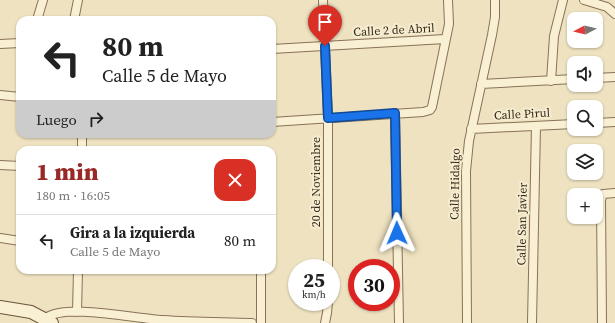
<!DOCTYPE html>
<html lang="es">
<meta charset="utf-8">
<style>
body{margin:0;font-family:"Source Serif 4",serif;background:#f6f6f6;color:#222;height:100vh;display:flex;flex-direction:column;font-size:15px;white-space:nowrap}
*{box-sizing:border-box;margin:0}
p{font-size:13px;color:#767676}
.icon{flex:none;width:22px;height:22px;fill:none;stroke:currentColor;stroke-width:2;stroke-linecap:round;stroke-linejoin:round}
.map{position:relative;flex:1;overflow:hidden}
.drawer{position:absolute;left:16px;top:146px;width:260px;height:128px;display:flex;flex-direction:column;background:#fff;border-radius:12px;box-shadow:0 1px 3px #0004}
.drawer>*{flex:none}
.top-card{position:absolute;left:16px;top:16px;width:260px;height:122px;border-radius:12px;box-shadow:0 1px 3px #0004;background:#fff;color:#222;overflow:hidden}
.needle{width:26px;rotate:263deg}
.buttons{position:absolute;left:567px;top:12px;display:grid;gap:8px}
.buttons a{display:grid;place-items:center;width:36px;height:36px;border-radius:8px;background:#fff;box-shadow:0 1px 3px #0004;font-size:20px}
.speed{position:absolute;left:288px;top:259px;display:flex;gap:8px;font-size:20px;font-weight:700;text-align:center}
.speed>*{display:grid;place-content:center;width:52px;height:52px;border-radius:50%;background:#fff;box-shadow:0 1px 3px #0004;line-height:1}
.speed small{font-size:10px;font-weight:400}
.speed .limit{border:6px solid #d22;background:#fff;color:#111}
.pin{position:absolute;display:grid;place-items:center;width:34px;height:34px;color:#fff;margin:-41px -17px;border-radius:50% 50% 50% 0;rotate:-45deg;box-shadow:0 0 4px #0007}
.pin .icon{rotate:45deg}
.me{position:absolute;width:44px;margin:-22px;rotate:359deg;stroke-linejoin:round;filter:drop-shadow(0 0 3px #0008)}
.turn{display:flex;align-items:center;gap:14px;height:84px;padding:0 20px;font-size:18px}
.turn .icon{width:52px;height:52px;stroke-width:2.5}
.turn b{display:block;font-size:28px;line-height:34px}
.then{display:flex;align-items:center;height:38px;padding:0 20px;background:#0003;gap:8px;font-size:15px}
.round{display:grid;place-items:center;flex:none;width:42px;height:42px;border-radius:12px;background:#f6f6f6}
.head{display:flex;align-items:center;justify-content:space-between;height:68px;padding:0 20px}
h1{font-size:24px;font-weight:800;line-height:30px;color:#982927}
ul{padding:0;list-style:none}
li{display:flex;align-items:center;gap:12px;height:52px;padding:0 20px;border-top:1px solid #e0e0e0}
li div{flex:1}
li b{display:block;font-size:15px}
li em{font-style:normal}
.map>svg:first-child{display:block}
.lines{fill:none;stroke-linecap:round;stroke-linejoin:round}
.street-casing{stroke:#887258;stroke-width:10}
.secondary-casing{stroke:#69533b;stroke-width:14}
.street{stroke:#f9efd3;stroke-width:8}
.secondary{stroke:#f9efd3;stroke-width:12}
.route-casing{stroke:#114b97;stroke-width:10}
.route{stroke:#1a73e8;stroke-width:7}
.labels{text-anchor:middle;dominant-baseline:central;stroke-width:4;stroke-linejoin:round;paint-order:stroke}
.street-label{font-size:12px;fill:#372a1c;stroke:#f6eccf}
</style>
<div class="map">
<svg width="615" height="323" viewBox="0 0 615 323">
<rect width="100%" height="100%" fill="#eee2c0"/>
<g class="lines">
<defs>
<path id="street" d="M323 0 328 118V268
M584 0 607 7 615 14
M37 20 43 0
M74 20 78 0
M0 44 20 43
M272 49 445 39
M596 78 615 77
M551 81 554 36 563 0
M481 84 574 79
M0 95 20 97
M395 113 399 323
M272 122 423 112 430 110 432 107 449 24 448 0
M596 123 615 122
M471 129 574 124
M82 150V134
M0 165 20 166
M0 238 20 241
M77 312 78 270
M46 318C67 303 136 319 163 320 193 322 223 322 252 323
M261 323V270
M325 323 327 313 328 302
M467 323 466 171 469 141 492 35 495 17V0
M532 323 536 126
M602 323 601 200 603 194 615 193"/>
<path id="secondary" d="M0 307 31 312 52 323"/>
</defs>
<!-- street casing -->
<use href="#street" class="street-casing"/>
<!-- secondary casing -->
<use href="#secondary" class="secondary-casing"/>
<!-- street -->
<use href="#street" class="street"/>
<!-- secondary -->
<use href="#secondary" class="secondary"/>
</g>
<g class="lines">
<defs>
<path id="route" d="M325 46 328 118 395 113 397 233"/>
</defs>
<!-- route casing -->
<use href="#route" class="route-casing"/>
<!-- route -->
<use href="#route" class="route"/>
</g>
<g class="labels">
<!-- street labels -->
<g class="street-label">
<text transform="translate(394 30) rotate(-3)">Calle 2 de Abril</text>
<text transform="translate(522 114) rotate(-3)">Calle Pirul</text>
<text transform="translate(316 182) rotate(-90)">20 de Noviembre</text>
<text transform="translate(455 184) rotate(-89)">Calle Hidalgo</text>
<text transform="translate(522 224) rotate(-89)">Calle San Javier</text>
</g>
</g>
</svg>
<div class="buttons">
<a><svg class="needle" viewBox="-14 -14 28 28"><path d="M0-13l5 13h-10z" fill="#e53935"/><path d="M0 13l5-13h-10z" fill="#767676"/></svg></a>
<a><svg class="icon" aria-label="sound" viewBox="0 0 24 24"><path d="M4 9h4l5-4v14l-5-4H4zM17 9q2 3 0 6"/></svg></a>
<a><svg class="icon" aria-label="search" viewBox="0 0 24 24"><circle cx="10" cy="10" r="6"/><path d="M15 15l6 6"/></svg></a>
<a><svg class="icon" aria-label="layers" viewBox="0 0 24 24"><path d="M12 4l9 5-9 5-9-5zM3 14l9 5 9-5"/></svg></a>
<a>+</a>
</div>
<div class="speed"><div>25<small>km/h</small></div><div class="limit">30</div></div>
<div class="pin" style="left:325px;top:46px;background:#d93025"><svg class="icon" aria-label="arrive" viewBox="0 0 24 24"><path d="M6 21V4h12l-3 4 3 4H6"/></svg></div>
<svg class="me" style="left:397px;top:233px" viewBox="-20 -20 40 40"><path d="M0-17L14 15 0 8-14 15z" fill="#1a73e8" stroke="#fff" stroke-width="4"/></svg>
<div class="top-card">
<div class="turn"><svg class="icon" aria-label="left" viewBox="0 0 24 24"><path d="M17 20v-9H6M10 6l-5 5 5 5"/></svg><div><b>80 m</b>Calle 5 de Mayo</div></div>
<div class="then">Luego<svg class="icon" aria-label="right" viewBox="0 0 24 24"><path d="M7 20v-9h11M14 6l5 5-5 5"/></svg></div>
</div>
<section class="drawer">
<div class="head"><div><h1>1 min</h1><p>180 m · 16:05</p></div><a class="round" style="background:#d93025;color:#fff"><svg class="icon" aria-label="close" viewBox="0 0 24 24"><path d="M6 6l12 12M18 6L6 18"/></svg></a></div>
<ul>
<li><svg class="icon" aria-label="left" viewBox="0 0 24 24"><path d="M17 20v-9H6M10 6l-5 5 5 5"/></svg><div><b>Gira a la izquierda</b><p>Calle 5 de Mayo</p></div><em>80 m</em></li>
</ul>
</section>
</div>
